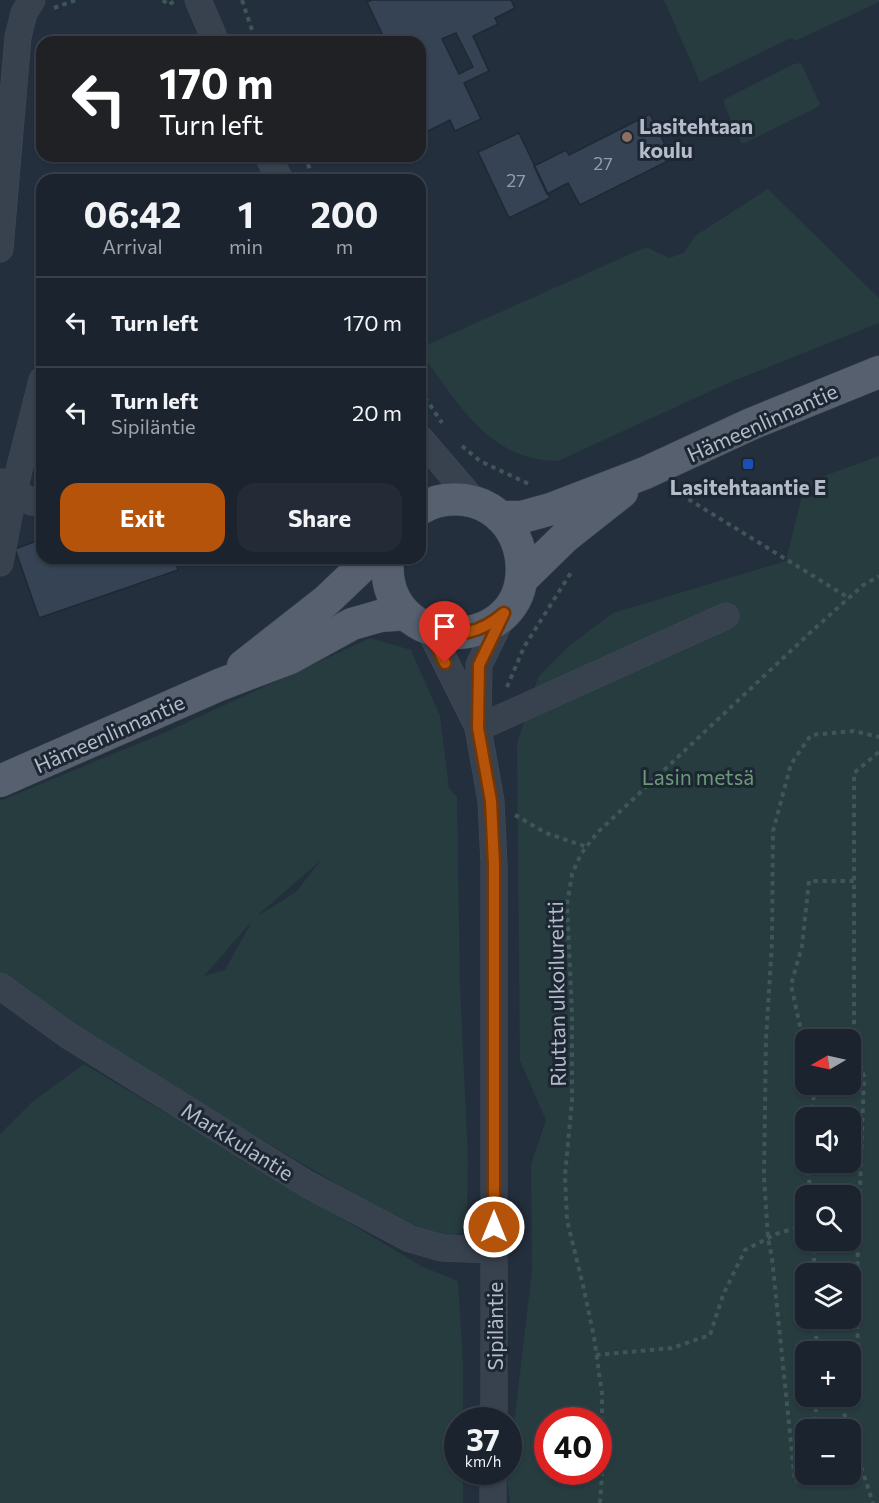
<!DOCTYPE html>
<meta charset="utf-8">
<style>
body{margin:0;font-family:Commissioner,sans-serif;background:#242b36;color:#f1f3f6;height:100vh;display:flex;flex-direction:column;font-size:22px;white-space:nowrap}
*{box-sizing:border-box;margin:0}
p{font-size:20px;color:#a0a4aa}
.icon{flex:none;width:33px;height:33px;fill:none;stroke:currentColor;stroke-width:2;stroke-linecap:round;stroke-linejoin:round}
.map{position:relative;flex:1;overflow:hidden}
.drawer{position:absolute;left:36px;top:174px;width:390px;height:390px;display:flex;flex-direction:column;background:#1b232e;border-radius:18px;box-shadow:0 2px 4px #0004,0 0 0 2px #39404a}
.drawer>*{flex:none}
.hud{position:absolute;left:36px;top:36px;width:390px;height:126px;border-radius:18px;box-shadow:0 2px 4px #0004,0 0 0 2px #39404a;background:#202124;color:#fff;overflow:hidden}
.needle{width:39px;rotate:261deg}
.buttons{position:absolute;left:795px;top:1029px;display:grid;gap:12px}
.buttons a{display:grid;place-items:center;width:66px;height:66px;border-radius:12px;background:#1b232e;box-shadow:0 2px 4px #0004,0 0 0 2px #39404a;font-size:30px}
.speed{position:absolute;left:444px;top:1407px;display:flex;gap:12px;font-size:30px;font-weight:700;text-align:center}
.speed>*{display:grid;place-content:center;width:78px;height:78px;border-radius:50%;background:#1b232e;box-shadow:0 2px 4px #0004,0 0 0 2px #39404a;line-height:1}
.speed small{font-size:15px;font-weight:400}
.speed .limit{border:9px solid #d22;background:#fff;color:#111}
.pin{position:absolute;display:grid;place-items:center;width:51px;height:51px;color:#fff;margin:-62px -26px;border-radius:50% 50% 50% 0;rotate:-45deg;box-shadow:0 0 6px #0007}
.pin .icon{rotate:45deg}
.me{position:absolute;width:66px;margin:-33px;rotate:0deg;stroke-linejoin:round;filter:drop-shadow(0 0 4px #0008)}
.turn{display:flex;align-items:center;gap:21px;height:126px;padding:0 24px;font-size:27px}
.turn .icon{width:78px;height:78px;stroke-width:2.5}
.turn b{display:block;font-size:42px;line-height:51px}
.eta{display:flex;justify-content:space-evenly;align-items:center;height:102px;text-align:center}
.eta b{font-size:36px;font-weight:700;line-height:42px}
.primary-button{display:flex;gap:12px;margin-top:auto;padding:12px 24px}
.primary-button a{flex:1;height:69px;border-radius:18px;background:#b45309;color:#fff;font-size:24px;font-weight:700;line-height:69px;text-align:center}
.primary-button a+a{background:#242b36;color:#f1f3f6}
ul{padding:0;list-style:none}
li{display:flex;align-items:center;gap:18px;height:90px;padding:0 24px;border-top:2px solid #39404a}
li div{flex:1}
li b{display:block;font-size:22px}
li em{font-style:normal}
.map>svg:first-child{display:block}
.green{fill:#263c3f;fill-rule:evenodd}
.building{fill:#364354;stroke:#1f2835;stroke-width:1.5;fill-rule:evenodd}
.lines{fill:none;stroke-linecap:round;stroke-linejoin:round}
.minor-casing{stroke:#414a57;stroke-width:27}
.major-casing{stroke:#414a57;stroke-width:33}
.path{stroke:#3f5557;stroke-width:4;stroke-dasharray:4.5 4.5;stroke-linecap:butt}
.minor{stroke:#38414e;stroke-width:26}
.major{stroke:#56606e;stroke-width:32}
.route-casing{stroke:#753606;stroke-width:15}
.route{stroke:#b45309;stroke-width:10}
.education-dot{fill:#8d6e63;stroke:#1d2633;stroke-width:2}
.transit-dot{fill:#1a4fb4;stroke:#1d2633;stroke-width:2}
.labels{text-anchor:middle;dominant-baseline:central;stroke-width:6;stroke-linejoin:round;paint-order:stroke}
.number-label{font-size:18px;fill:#929caa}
.poi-label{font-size:21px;font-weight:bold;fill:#b4bcc9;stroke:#1d2633;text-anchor:start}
.street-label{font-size:21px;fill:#b4bcc9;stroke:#1d2633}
.park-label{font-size:21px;fill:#6b9a76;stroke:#1d2633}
</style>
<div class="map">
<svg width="879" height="1503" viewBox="0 0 879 1503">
<rect width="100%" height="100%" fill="#242f3e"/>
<!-- green -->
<path class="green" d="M664 0H879V2L795 41 791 38 700 82Z
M801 63 820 104 816 108 745 143H741L724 104 725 99 794 64Z
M768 189 879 298V323L728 383 558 461C487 460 458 402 420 352V348L646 247 669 258 684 253 695 236Z
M879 456V1503H510L506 1472H508L509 1453 513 1433 532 1270 531 1164 546 1120 520 1061 517 744 538 677 569 646 613 613 786 561 805 483ZM806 1040H850V1084H806ZM806 1118H850V1162H806ZM806 1196H850V1240H806ZM806 1274H850V1318H806ZM806 1352H850V1396H806ZM548 1420H598V1472H548ZM806 1430H850V1474H806Z
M370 638 411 650 440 716 449 788 457 797 460 987 468 1159 467 1216 461 1232 450 1237 418 1232 102 1045 0 1001V801L166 732ZM321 860 296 892 259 915V914ZM252 921 225 970 204 976Z
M84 1064 423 1267 458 1281 463 1362V1420H458V1472H463V1503H0V1134L32 1102Z"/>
<!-- building -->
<path class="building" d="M372 0H511L515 8 495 18 498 24 473 36 489 71 464 83 481 119 455 131 450 120 428 131 420 113V42H386L367 2ZM456 33 473 67 459 74 442 39Z
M650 114 672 159 580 205 568 183 547 194 534 166 566 150 569 155Z
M519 133 550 198 509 218 478 152Z
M42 539V558H174L178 570 39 618 15 549Z"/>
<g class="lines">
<defs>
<path id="minor" d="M198 0 216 42
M268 156 280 180
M0 249 18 37 24 13 32 0
M420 438 475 502
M2 482 31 502 42 498
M0 563 14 490 42 380
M429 629 477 725
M478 728 726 616
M0 986 69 1036 307 1184 410 1239 442 1248 494 1250
M494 1420V864L491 801 478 728 479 665 504 613
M493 1503V1472"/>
<path id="major" d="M500 517H522L551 509 645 473 751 424 879 372
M388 558C378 659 534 657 521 558 518 538 507 520 490 509 469 496 441 496 420 509
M521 580 565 537 622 492
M243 666 327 600 371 558
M0 781 219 685 290 658 352 624 380 616 406 614"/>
</defs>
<!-- minor casing -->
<use href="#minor" class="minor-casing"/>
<!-- major casing -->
<use href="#major" class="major-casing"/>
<!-- path -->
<path class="path" d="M163 0 168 5 175 1
M242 0 256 42
M54 8 76 0
M304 156 315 180
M420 390 442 423
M462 446 480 461 531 485
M673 492 675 491 849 598
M507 687 524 647 572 571
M515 815 546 833 587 847
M806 1053 791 985 802 946 809 881H855
M812 1118 814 1093 813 1084
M807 1162 811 1196
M814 1240V1274
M815 1318 817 1352
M596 1355 672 1348 710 1335 723 1295 745 1250 776 1234 806 1225
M850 1382 858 1343 856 1302 864 1077 854 1036V773L879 752
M848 1396 844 1413 849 1430
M814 1430 817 1396
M850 1433 873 1503
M806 1474 795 1482 772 1258 768 1238 764 1177 766 1039 772 943 773 831 791 764 811 735 854 731 879 737
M600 1503 602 1474V1394L594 1337 583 1285 567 1220 565 1175 572 1101V1015L567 905 572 874 581 854 597 833 813 630 862 586 879 576"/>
<!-- minor -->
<use href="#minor" class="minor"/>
<!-- major -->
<use href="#major" class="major"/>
</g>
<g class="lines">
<defs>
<path id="route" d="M445 663 429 629C458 638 481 633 504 613L479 665 478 728 491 801 494 864V1227"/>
</defs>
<!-- route casing -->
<use href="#route" class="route-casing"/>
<!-- route -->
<use href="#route" class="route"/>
</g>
<!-- markers -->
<circle class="education-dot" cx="627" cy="137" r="6"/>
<rect class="transit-dot" x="742" y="458" width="12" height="12" rx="3"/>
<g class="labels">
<!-- number labels -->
<g class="number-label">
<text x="603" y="163">27</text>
<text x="516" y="180">27</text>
</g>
<!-- poi labels -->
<g class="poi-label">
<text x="639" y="125">Lasitehtaan<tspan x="639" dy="24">koulu</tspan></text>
<text x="748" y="486" text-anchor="middle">Lasitehtaantie E</text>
</g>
<!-- street labels -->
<g class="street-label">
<text transform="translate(762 422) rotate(-24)">Hämeenlinnantie</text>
<text transform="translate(109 733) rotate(-24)">Hämeenlinnantie</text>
<text transform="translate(556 994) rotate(-91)">Riuttan ulkoilureitti</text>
<text transform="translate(238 1141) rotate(32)">Markkulantie</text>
<text transform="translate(494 1326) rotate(-90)">Sipiläntie</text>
</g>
<!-- park labels -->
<g class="park-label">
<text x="698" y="776">Lasin metsä</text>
</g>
</g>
</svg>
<div class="buttons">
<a><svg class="needle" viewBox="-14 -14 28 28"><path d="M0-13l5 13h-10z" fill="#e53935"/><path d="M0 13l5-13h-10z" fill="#a0a4aa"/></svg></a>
<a><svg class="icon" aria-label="sound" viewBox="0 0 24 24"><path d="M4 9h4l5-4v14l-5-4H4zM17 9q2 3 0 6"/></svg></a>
<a><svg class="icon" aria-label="search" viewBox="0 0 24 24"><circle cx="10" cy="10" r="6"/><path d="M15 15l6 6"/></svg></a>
<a><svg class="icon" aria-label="layers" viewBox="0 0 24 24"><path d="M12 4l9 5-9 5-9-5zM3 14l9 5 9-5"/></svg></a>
<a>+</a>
<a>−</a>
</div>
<div class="speed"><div>37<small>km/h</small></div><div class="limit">40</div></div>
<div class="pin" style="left:445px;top:663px;background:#d93025"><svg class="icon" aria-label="arrive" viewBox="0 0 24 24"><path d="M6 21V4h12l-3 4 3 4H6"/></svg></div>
<svg class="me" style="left:494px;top:1227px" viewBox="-20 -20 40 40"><circle r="17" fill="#b45309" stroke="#fff" stroke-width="3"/><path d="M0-11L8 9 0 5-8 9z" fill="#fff"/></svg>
<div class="hud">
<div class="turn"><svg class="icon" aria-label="left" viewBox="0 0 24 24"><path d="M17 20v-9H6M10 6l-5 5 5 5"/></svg><div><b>170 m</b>Turn left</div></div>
</div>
<section class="drawer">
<div class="eta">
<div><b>06:42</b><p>Arrival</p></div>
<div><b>1</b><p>min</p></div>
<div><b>200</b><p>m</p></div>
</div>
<ul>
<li><svg class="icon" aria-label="left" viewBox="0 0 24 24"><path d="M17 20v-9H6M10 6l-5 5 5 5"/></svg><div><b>Turn left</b></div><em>170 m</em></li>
<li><svg class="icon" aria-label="left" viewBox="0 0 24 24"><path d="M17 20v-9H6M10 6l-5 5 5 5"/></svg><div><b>Turn left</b><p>Sipiläntie</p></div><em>20 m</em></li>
</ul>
<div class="primary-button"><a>Exit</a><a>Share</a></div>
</section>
</div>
